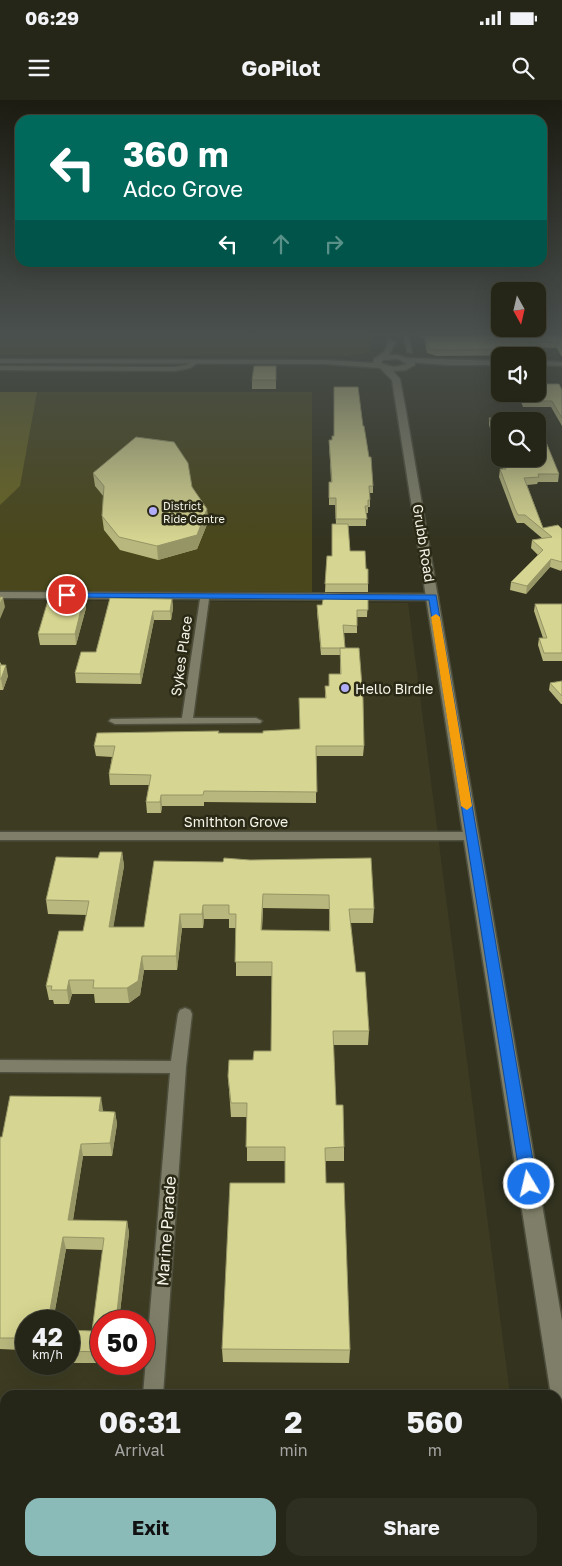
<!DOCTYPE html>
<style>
body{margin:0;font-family:"Golos Text",sans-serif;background:#2e2e21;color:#f1f3f6;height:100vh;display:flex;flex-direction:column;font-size:19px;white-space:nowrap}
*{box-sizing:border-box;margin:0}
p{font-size:16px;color:#a4a5a2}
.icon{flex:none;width:28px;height:28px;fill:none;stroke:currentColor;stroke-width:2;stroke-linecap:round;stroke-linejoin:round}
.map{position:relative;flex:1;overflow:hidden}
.side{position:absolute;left:0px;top:1290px;width:562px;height:176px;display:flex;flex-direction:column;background:#262618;border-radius:15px 15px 0 0;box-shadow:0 5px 20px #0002,0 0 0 1px #424337}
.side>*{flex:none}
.top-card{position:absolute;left:15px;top:15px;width:532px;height:152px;border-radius:15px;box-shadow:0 5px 20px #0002,0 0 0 1px #424337;background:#00695c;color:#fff;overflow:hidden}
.needle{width:32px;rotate:172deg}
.buttons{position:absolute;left:491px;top:182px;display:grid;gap:10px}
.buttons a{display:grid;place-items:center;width:55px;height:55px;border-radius:10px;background:#262618;box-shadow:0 5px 20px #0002,0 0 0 1px #424337;font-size:25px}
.speed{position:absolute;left:15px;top:1210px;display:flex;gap:10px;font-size:25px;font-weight:700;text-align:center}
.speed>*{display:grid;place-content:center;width:65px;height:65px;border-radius:50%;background:#262618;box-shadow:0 5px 20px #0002,0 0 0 1px #424337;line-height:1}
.speed small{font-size:12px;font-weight:400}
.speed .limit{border:8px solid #d22;background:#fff;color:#111}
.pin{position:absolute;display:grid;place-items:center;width:42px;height:42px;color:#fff;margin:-21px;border:2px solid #fff;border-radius:50%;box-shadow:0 1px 5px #0007}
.me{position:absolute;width:55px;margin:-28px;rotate:351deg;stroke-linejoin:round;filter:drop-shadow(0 0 4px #0008)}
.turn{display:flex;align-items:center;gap:18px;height:105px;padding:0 25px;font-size:22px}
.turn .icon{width:65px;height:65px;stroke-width:2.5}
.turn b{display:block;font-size:35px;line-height:42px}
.lanes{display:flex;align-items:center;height:48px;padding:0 25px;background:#0003;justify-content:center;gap:25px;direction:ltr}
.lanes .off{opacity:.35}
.eta{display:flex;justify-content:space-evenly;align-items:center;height:85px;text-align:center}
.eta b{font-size:30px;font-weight:700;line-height:35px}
.cta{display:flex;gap:10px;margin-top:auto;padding:10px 25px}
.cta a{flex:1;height:58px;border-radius:15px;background:#8bbbb9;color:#111;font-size:20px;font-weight:700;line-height:58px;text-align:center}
.cta a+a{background:#2e2e21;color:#f1f3f6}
.status{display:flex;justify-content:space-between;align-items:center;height:35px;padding:0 25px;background:#262618;direction:ltr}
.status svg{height:14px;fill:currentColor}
header{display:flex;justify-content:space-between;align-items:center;height:65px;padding:0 25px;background:#262618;font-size:22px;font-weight:700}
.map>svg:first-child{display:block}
.built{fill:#3d3c22;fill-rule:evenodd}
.green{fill:#49471b}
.forest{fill:#686523}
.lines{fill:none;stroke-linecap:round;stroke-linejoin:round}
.minor-casing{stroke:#4f4f3e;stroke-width:3}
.tertiary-casing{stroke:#4f4f3e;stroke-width:3}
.secondary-casing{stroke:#4f4f3e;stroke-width:3}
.minor{fill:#7f7f69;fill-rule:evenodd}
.tertiary{fill:#7f7f69;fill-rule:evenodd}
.secondary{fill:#7f7f69;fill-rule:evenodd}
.wall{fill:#b8b77d;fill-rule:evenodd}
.shaded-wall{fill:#969566}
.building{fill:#d6d591;stroke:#969566;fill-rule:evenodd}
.route{fill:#1a73e8;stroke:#114b97}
.slow{fill:#f59e0b}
.poi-dot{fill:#b2adf9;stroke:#2a2916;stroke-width:2}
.labels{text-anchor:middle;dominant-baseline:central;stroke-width:5;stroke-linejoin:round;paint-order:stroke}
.far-poi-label{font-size:11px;fill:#f4f4e8;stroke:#2a2916;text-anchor:start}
.street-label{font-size:14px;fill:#f4f4e8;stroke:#2a2916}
.poi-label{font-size:14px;fill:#f4f4e8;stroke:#2a2916;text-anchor:start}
.near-street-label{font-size:16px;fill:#f4f4e8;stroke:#2a2916}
</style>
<div class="status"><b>06:29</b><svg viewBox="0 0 49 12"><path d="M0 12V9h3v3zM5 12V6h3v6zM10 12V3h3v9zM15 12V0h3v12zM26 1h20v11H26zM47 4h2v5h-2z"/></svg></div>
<header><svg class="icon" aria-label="menu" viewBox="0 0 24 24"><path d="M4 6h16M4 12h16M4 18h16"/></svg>GoPilot<svg class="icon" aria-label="search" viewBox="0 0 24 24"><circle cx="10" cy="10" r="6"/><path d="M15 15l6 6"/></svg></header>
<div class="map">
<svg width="562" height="1466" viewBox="0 0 562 1466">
<rect width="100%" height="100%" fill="#333320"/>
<!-- built -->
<path class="built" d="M0 500 408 503 510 1295H5V1461H531L532 1466H0ZM26 1221H69V1264H26ZM101 1221H144V1264H101Z"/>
<!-- green -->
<path class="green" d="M0 235H370L371 250 364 254 346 256 0 255Z
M0 292H312V492L0 491Z"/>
<!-- forest -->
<path class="forest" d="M0 292H37L20 386 0 405Z"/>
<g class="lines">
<defs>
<path id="minor" d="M403 235H409L412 253 407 252Z
M196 260 199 262 190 268 175 271 0 270V266L175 267 186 265Z
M0 492 433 494 438 497 433 500 209 499 193 618H256L262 621 260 623 115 624 109 621 111 619 182 618 200 499 0 498Z
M0 732H472L478 736 472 740H0Z
M185 908 190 910 192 914 186 967 163 1295H143L170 973 0 972V960L171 961 178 914 180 910Z
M558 1326H562V1346H558Z
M0 1329H5V1349H0Z"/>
<path id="tertiary" d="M406 258 500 261V265H447L409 262 405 260Z
M538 261 562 262V266L538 265Z"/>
<path id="secondary" d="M389 240 396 242 389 255H398L415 261V265L406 270 393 271 400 279 406 311 562 1221V1301L558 1299V1295H553L550 1289 392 280 380 268 325 264 0 263V259L325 260 373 263 374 259 385 251ZM398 259 407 264 394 267 381 263 383 260Z"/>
</defs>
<!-- minor casing -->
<use href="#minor" class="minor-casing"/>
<!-- tertiary casing -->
<use href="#tertiary" class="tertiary-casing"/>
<!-- secondary casing -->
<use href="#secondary" class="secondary-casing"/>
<!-- minor -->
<use href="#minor" class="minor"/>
<!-- tertiary -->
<use href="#tertiary" class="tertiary"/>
<!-- secondary -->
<use href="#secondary" class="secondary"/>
</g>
<!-- wall -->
<path class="wall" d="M420 235H562V256H561L557 248 530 247 531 249 530 255 437 256 427 253 424 238H421Z
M276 275V289H252V280Z
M545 284 562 290V326L551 307H523L518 294H538Z
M489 318 500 321V359H538L559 374 558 382H538L537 384 527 385 543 428 562 429V469L561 471 550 467 526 494 510 490 511 482 538 455 531 448 532 440 543 439 524 423H517L514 417 499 377 500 369H503L489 325Z
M363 326 373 386V393H370V407H368V413H366V426H348L350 451 366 469H368V492H325L327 456H332L336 424 335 405H329V382H331L329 340H332L334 336Z
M93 373 192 387 207 409 208 422 197 449 158 460 120 450 104 430 102 416 104 397 95 386Z
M368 495 367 517H357V533H344L345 548 364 646 363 656H316V703L204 702V706H162L161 713H147L146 702 149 685H110L109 674 112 657 96 656 94 646 219 633H263L299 629 325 598V586H329V574H340V555H321L317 512V505H322Z
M84 497 86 508 76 545H40L38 534Z
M110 498 172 499 173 508 171 520H154L141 584 76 583 75 573 96 552Z
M535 504H562V561H543L538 545 539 538H543L534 511Z
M0 562 8 576 3 590H0Z
M562 581V604H561L549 590 550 583Z
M122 752 124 766 113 827H144L223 762 374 809 373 823H350L356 872 369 931 368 945H333L336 1005 344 1047V1061H325L326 1083 350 1250 349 1263 223 1262 222 1249 285 1083V1061H247V1017H231L228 976 253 960 271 951 272 876H236V828H229V819H204L203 828H182L177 870H144L140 895 129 903H95L94 894H72L69 904H54L53 900H49L46 886 83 831 87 815 48 814 46 800 98 758ZM263 808 329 809V831L262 830Z
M103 1010V1012H115L117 1024 112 1056H83L73 1120 127 1121 129 1133 119 1221H101V1263H69V1230L92 1231 103 1150 66 1149 53 1221H26V1262H25L21 1250 0 1249V1037H2Z"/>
<!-- shaded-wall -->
<path class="shaded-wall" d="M207 409 208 422 197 449 158 460 157 446Z
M551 459 550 467 526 494 527 486Z
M3 497 5 507 0 519V504Z
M84 497 86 508 76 545 75 534Z
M172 499 173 508 171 520 170 511Z
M153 511 154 520 141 584 140 574Z
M6 565 8 576 3 590 1 579Z
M161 695 162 706 161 713 160 702Z
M122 752 124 766 111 841 109 827Z
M263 794V808L261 845V830Z
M203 805 204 819 203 828 202 814Z
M180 814 182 828 177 870 176 856Z
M142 856 144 870 140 895 129 903 127 888Z
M69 880 72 894 69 904 67 890Z
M101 997 103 1010 101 1024 99 1011Z
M115 1012 117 1024 112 1056 110 1043Z
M81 1044 83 1056 71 1132 68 1120Z
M127 1121 129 1133 119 1221H116Z
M63 1137 66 1149 53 1221H48Z
M74 1461H77L78 1466H73Z
M166 1461H168V1466H165Z"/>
<!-- building -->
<path class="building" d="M425 235H562V250L558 242H528L531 249 437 250 428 248Z
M254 266H276V280H252Z
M538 280H543L545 284H559L562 290V318L552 301H524L521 294H538Z
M334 287H358L363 326H364L369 357H371L373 386H369L370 400H368V406H365L367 419H336V398H329V382H332L329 340H332V336H334Z
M528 317 530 321H500V350L489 318Z
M538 334 542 342H546L559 374H538L539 377 524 378 543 428 558 425 562 429V462L551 459 527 486 511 482 543 450 532 440 552 437 525 415H518L515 409 500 369H506L503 359H538Z
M136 337 174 342 188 363 192 387 207 409 197 435 157 446 119 437 102 416 104 386 93 373Z
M332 424H348L350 451H365L366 469H368V484H325L327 456H332Z
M324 494 368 495V510H357V526L343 525 345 548H321L317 505H322Z
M0 497H3L0 504Z
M49 497H84L75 534H38Z
M110 498 172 499 170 511H153L140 574 75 573 81 552H96Z
M535 504H562V553H544L539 538H547Z
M340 548H359L363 599 364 646H316L317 692 204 691 203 695H161L160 702H146L151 675 109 674 115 646H94L97 633 219 631 218 633H263V631L300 629 299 598H326L325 586H329V574H341Z
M0 565H6L1 579H0Z
M562 581V596L550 583Z
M100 752H122L109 827H144L154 761 223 762 224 758 250 760 371 758 374 809H349L356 872H365L369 931H333L336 1005H343L344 1047 325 1048 326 1083H344L350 1250 222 1249 230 1083H285V1047H246L247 1003H231L228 976 229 960H253L254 951H271L272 862H235L236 814H229V805H203L202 814H180L176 856H142L138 881 127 888H93L94 880H69L67 890H51L52 886H46L59 831H83L89 801 46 800 56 757 98 758ZM263 794 329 795 330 831 261 830Z
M10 996 101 997 99 1011 115 1012 110 1043 81 1044 68 1120 127 1121 116 1221H101V1252L69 1251V1230L92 1231 104 1138 63 1137 48 1221H26V1251H21L23 1238H0V1037H2Z
M0 1453H5V1461H74L73 1466H0Z
M111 1461H166L165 1466H111Z
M219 1461H261V1466H219Z
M321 1461H356V1466H321Z"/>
<!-- sky -->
<linearGradient id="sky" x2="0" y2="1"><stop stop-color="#1c1c12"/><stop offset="0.53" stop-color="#4a504e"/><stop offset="1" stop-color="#4a504e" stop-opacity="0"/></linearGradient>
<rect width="562" height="440" fill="url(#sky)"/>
<!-- route -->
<path class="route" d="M67 493 436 495 537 1084 534 1089 529 1091 524 1089 521 1084 429 500 64 497V494Z"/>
<!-- slow -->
<path class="slow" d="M436 514 440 517 472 706 467 710 461 706 431 517Z"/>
<!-- markers -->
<g class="poi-dot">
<circle cx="153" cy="411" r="5"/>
<circle cx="345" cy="588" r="5"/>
</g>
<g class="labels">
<!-- far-poi labels -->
<g class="far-poi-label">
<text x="163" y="405">District<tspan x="163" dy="13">Ride Centre</tspan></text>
</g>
<!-- street labels -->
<g class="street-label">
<text transform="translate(424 443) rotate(81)">Grubb Road</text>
<text transform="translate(181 556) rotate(-82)">Sykes Place</text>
<text x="236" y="721">Smithton Grove</text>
</g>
<!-- poi labels -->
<g class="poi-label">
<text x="355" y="588">Hello Birdie</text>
</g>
<!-- near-street labels -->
<g class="near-street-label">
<text transform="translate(166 1131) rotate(-86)">Marine Parade</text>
</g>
</g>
</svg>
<div class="buttons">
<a><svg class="needle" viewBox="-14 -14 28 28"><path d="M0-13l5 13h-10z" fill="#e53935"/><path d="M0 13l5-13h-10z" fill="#a4a5a2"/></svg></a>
<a><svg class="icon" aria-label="sound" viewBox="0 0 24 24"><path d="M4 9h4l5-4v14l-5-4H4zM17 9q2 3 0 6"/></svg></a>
<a><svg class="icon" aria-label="search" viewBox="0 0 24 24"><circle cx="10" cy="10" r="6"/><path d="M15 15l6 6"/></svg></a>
</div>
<div class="speed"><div>42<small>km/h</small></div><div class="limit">50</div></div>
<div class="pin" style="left:67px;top:495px;background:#d93025"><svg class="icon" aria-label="arrive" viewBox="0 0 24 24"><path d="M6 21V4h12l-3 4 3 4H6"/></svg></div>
<svg class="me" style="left:529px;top:1084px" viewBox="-20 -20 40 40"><circle r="17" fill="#1a73e8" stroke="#fff" stroke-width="3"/><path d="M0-11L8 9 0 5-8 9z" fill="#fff"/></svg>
<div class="top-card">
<div class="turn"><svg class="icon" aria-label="left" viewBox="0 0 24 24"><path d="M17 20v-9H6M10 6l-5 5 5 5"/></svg><div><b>360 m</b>Adco Grove</div></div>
<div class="lanes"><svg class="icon" aria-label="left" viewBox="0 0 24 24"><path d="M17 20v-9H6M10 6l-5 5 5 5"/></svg><svg class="icon off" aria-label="ahead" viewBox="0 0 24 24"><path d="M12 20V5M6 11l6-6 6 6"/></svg><svg class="icon off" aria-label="right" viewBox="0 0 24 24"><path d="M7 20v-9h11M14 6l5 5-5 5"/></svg></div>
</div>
<section class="side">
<div class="eta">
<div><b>06:31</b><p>Arrival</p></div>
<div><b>2</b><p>min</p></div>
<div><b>560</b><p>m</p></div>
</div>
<div class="cta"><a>Exit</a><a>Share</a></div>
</section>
</div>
